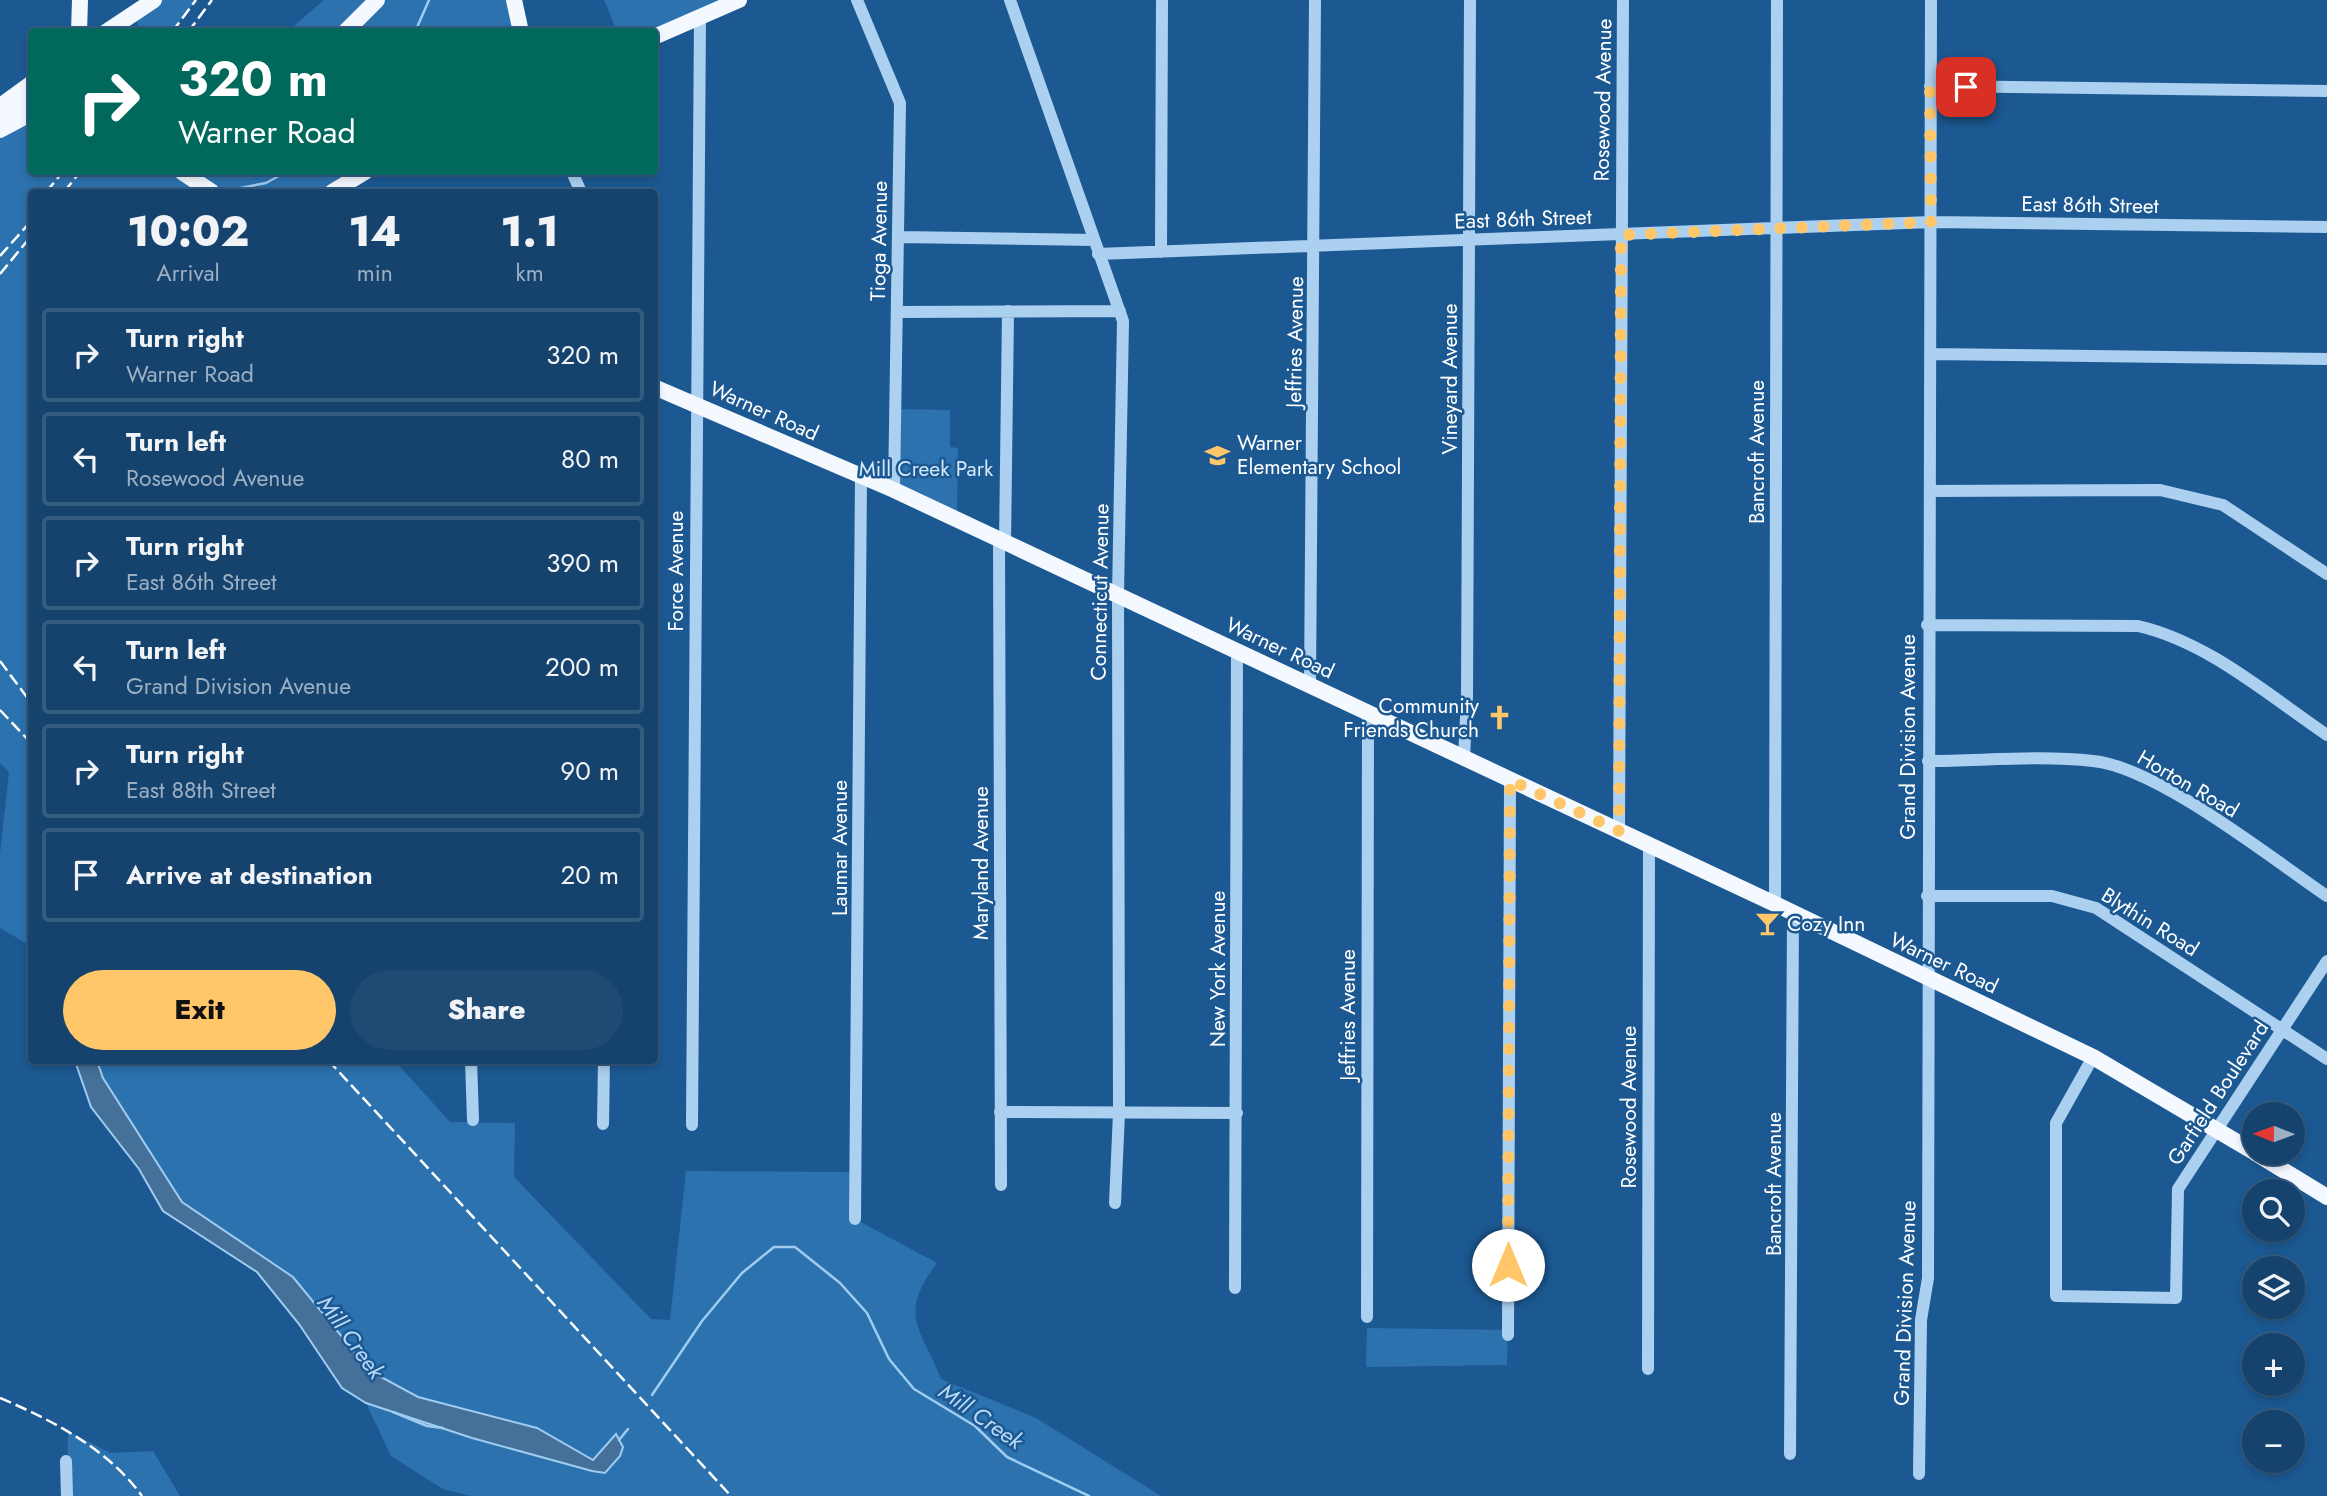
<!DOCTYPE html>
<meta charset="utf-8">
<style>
body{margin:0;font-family:Jost,sans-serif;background:#1e4a73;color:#f1f3f6;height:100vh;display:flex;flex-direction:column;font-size:26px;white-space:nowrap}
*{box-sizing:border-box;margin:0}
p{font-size:23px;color:#9db0c2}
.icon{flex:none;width:38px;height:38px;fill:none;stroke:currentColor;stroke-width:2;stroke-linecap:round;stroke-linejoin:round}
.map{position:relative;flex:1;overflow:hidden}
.details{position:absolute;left:28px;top:189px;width:630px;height:875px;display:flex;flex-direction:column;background:#15436e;border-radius:7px;box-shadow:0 4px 10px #0003,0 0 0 2px #345c81}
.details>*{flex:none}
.hud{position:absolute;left:28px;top:28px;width:630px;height:147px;border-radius:7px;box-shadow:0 4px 10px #0003,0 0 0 2px #345c81;background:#00695c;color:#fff;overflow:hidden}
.needle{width:46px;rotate:271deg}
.tools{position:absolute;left:2242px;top:1102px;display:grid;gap:14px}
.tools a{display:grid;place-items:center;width:63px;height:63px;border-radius:50%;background:#15436e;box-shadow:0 4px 10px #0003,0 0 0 2px #345c81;font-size:35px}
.pin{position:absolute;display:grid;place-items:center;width:60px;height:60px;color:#fff;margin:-30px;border-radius:14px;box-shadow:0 4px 10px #0006}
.me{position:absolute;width:77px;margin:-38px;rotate:0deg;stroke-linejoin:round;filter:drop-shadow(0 0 5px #0008)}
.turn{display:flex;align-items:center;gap:24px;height:147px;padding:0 35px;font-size:32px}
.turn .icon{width:91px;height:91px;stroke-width:2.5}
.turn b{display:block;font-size:49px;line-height:60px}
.eta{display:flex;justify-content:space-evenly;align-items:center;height:119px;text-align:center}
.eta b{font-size:42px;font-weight:800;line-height:49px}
.button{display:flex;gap:14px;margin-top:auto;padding:14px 35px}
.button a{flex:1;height:80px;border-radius:42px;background:#ffc76a;color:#111;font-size:28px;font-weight:800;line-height:80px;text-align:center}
.button a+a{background:#1e4a73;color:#f1f3f6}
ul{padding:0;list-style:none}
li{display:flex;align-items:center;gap:21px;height:94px;margin:0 14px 10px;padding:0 21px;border:4px solid #345c81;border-radius:7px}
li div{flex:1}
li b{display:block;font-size:26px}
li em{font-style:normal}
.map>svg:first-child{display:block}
.green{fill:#2c72ae}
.water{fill:#457099;stroke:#9fccf1;stroke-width:2}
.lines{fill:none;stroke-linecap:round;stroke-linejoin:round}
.stream{stroke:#9fccf1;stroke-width:2.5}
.minor{stroke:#acd0ef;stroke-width:12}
.major{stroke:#f4f9ff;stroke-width:16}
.rail{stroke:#fff;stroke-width:2.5;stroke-dasharray:12 5;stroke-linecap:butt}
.route{stroke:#ffc76a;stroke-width:12;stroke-dasharray:0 21.6}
.labels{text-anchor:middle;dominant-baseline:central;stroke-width:5;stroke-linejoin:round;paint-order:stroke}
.street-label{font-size:21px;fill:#fff;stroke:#1c5992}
.poi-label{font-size:21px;fill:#fff;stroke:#1c5992;text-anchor:start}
.park-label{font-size:21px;fill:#d3e8fa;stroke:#1c5992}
.water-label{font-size:23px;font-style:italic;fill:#b9daf6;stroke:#1c5992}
</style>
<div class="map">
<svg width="2327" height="1496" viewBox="0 0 2327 1496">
<rect width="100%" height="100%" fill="#1c5992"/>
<!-- green -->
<path class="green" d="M154 0H196L172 31H139L135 13Z
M324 0H514L521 32H287Z
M604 0H739L654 32 617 31Z
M31 113 32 172H365L332 192H32L31 946 0 928V854L9 772 0 763V130Z
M895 409 950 410V447L958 448 957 521 894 490Z
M97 1061H395L450 1122 515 1123 514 1177 651 1319 670 1320 686 1171 856 1172 855 1219 937 1263C897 1316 921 1327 941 1379L1036 1418 1161 1496H471L443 1489 391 1456 366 1403 472 1438 592 1471 615 1434 594 1460 537 1428 418 1397 370 1371 293 1277 182 1202 103 1078Z
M1367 1328 1508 1330 1507 1365 1366 1367Z
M68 1431 110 1453 153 1451 180 1496H67Z"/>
<!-- water -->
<path class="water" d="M75 1061H97L103 1078 182 1202 293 1277 370 1371 418 1397 537 1428 593 1460 616 1434 623 1447 620 1456 605 1473 592 1471 472 1438 366 1403 342 1388 299 1324 257 1272 163 1211 139 1169 91 1107Z"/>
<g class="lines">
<!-- stream -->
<path class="stream" d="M415 32 429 0
M220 192 266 183 286 172
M652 1395 702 1321 742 1273 774 1247H795L840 1283 867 1313 889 1359 914 1389 975 1426 1007 1457 1089 1496
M393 1412 427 1426 443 1428
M619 1440 628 1429"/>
<!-- minor -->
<path class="minor" d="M857 0 900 103 894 490
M1010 0 1123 321 1118 595 1119 1113 1115 1203
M1930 86 2327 91
M572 172 581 192
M899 237 1093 240
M1161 252 1162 0
M1098 254 1931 222 2327 227
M897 312 1120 311
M1930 354 2327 359
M1930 491 2160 490 2223 505 2327 574
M999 541 1001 1185
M1005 544 1008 311
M1927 625 2138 626C2208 642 2268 695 2327 735
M1310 685 1315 0
M1464 758 1467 697 1470 0
M1928 761C1981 761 2041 755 2093 761 2157 767 2271 858 2327 896
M1619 831 1623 0
M1927 896H2052L2096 908 2327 1059
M1775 904 1777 0
M2093 1057 2056 1123V1296L2176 1298 2178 1189 2327 961
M471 1060 473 1120
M1000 1112 1237 1113
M603 1124 604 1060
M692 1125 700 17
M855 1219 861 477
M1235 1288 1237 651
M1367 1317 1368 714
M1508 1335 1510 780
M1648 1369 1649 846
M1790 1454 1793 915
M66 1461 67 1496
M1919 1474 1921 1320 1928 1278 1931 0"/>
<!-- major -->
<path class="major" d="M514 0 521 32
M79 32 80 0
M106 32 154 0
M345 32 377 0
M654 37 739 0
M0 106 32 83
M0 118 32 99
M0 130 32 113
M182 172 212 192
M332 192 365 172
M654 387 894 490 1775 904 2093 1057 2254 1152
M2255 1153 2327 1197"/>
<!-- rail -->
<path class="rail" d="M172 32 196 0
M188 32 212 0
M46 192 63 172
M64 192 80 172
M0 256 32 220
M0 274 32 235
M0 661 32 704
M0 710 32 744
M328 1060 731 1496
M0 1398C52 1420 108 1449 142 1496"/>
</g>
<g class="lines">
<!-- route -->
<path class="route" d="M1508 1265 1510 780 1619 831 1621 235 1931 222 1930 86 1966 87"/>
</g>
<!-- icons -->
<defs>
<symbol id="school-bare" viewBox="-9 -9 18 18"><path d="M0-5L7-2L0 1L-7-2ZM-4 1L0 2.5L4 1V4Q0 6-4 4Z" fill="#ffc76a" stroke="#1c5992" stroke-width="2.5" paint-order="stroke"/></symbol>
<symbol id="church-bare" viewBox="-9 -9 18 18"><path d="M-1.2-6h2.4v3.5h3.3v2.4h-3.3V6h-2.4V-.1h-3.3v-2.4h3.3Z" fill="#ffc76a" stroke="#1c5992" stroke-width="2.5" paint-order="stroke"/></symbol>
<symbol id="bar-bare" viewBox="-9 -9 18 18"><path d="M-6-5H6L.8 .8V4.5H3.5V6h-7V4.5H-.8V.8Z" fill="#ffc76a" stroke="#1c5992" stroke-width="2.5" paint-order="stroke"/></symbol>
</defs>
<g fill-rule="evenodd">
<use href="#school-bare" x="1200" y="438" width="35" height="35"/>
<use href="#church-bare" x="1482" y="700" width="35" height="35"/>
<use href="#bar-bare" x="1750" y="906" width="35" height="35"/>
</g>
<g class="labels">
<!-- street labels -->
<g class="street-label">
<text transform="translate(1603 100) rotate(-89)">Rosewood Avenue</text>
<text transform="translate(2090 205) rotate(1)">East 86th Street</text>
<text transform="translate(1523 219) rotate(-2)">East 86th Street</text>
<text transform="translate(879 241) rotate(-89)">Tioga Avenue</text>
<text transform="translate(1295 342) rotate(-89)">Jeffries Avenue</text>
<text transform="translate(1450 379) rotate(-90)">Vineyard Avenue</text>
<text transform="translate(764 411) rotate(24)">Warner Road</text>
<text transform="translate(1757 452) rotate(-90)">Bancroft Avenue</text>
<text transform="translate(676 571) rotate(-90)">Force Avenue</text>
<text transform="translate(1100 592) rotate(-89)">Connecticut Avenue</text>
<text transform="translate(1280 648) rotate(25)">Warner Road</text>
<text transform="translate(1908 737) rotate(-90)">Grand Division Avenue</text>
<text transform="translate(2188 784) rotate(30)">Horton Road</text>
<text transform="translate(840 848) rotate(-90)">Laumar Avenue</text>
<text transform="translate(981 863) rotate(-90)">Maryland Avenue</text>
<text transform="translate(2150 922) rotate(32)">Blythin Road</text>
<text transform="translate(1944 963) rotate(25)">Warner Road</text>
<text transform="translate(1218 969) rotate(-90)">New York Avenue</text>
<text transform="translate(1348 1015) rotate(-90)">Jeffries Avenue</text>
<text transform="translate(2218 1093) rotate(-57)">Garfield Boulevard</text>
<text transform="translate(1629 1107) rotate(-90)">Rosewood Avenue</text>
<text transform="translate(1774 1184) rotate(-90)">Bancroft Avenue</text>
<text transform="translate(1905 1303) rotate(-88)">Grand Division Avenue</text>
</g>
<!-- poi labels -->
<g class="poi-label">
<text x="1237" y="443">Warner<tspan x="1237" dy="24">Elementary School</tspan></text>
<text x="1479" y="706" text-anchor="end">Community<tspan x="1479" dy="24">Friends Church</tspan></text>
<text x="1787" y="924">Cozy Inn</text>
</g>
<!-- park labels -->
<g class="park-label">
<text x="926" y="469">Mill Creek Park</text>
</g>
<!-- water labels -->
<g class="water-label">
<text transform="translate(351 1337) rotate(54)">Mill Creek</text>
<text transform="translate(981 1416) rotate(35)">Mill Creek</text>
</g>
</g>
</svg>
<div class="tools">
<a><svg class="needle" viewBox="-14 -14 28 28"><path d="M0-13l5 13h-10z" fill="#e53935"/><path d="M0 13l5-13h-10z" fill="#9db0c2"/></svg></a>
<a><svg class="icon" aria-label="search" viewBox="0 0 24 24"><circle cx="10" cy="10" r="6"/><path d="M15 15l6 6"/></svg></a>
<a><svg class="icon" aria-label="layers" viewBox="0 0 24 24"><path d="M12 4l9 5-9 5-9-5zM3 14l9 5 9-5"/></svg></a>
<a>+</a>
<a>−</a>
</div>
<div class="pin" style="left:1966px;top:87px;background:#d93025"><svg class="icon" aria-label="arrive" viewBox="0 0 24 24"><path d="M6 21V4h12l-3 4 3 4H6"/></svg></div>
<svg class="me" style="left:1508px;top:1265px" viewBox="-20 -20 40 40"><circle r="19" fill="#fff"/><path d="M0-13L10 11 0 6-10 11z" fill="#ffc76a"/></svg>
<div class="hud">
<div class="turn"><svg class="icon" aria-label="right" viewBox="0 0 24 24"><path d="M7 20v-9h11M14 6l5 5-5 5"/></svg><div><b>320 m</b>Warner Road</div></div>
</div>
<section class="details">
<div class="eta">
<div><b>10:02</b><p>Arrival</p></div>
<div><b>14</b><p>min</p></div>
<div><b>1.1</b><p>km</p></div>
</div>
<ul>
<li><svg class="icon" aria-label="right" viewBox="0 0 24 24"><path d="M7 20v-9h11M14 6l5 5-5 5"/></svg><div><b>Turn right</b><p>Warner Road</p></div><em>320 m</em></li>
<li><svg class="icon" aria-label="left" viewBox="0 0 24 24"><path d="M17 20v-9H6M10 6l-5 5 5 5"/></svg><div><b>Turn left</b><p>Rosewood Avenue</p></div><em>80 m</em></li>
<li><svg class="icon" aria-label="right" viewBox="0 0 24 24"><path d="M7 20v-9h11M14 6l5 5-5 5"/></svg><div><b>Turn right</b><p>East 86th Street</p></div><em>390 m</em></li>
<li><svg class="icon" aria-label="left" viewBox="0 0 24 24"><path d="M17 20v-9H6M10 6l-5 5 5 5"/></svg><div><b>Turn left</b><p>Grand Division Avenue</p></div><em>200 m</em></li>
<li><svg class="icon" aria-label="right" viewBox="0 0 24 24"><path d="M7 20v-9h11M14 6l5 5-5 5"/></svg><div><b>Turn right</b><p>East 88th Street</p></div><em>90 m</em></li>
<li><svg class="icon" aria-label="arrive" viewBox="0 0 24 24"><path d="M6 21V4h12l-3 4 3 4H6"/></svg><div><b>Arrive at destination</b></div><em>20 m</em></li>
</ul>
<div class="button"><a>Exit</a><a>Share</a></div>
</section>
</div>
